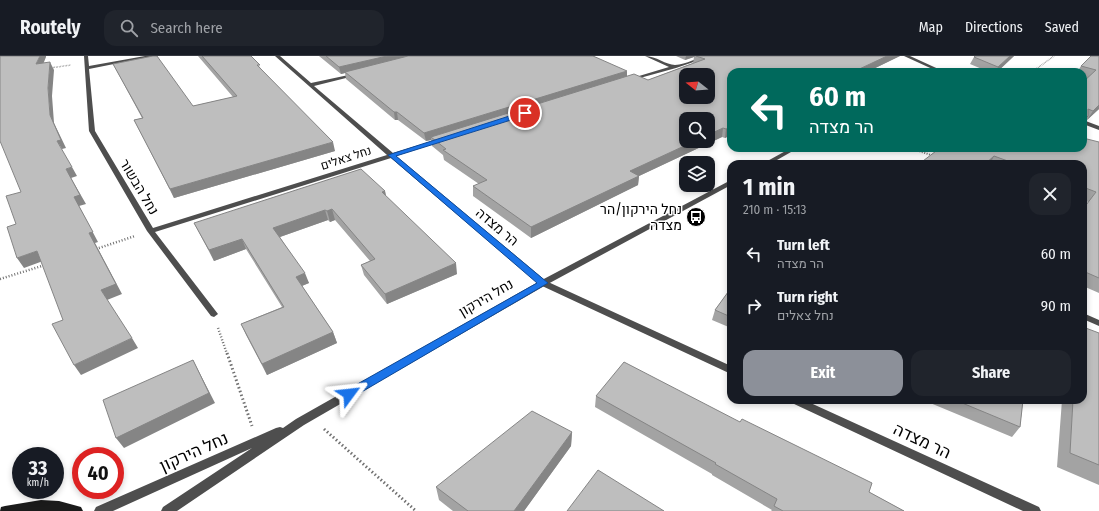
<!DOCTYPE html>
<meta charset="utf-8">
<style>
body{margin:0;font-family:"Fira Sans Condensed",Heebo,sans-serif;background:#20242c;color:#f1f3f6;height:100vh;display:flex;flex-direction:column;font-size:15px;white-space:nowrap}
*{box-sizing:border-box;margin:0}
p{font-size:13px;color:#9ea1a6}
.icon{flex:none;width:22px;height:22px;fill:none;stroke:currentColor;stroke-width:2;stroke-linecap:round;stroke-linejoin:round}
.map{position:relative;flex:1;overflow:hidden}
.sheet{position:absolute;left:727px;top:104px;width:360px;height:244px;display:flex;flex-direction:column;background:#171b24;border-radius:12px;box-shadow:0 2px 6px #0003}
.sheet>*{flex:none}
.top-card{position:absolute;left:727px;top:12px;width:360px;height:84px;border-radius:12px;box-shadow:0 2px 6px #0003;background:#00695c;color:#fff;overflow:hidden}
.needle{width:26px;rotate:287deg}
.controls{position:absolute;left:679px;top:12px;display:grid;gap:8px}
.controls a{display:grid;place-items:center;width:36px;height:36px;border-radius:8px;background:#171b24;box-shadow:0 2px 6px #0003;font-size:20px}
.speed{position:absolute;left:12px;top:391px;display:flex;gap:8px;font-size:20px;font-weight:700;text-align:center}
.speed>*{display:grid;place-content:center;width:52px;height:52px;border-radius:50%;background:#171b24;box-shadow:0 2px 6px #0003;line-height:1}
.speed small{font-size:10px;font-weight:400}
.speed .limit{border:6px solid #d22;background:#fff;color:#111}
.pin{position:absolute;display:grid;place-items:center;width:34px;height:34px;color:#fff;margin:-17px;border:2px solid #fff;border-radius:50%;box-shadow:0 1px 4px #0007}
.me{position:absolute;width:44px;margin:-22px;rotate:60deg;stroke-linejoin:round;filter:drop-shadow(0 0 3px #0008)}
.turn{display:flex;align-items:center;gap:14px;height:84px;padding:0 16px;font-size:18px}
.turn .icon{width:52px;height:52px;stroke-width:2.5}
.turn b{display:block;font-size:28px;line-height:34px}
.round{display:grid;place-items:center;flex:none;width:42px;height:42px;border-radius:12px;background:#20242c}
.headline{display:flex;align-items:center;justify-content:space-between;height:68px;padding:0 16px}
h1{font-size:24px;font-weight:700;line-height:30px}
.button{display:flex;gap:8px;margin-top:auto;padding:8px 16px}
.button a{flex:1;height:46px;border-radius:12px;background:#8c9099;color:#fff;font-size:16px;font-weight:700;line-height:46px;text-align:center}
.button a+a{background:#20242c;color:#f1f3f6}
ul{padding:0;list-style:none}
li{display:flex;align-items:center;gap:12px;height:52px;padding:0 16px}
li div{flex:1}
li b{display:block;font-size:15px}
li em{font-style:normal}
header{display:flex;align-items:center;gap:24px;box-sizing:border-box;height:56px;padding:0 20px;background:#171b24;border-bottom:1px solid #363941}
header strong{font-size:19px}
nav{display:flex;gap:22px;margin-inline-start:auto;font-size:14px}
.search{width:280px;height:36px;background:#20242c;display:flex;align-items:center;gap:10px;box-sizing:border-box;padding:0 14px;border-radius:12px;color:#9ea1a6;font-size:15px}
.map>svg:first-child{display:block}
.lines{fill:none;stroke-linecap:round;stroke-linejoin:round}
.path-far3{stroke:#707070;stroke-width:1.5;stroke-dasharray:0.5 1;stroke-linecap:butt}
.path-far2{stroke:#707070;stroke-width:2;stroke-dasharray:1 1.5;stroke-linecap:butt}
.path-far1{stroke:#707070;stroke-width:2.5;stroke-dasharray:1 2;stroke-linecap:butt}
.path{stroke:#707070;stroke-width:3;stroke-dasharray:1.5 2.5;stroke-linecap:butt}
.minor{fill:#4e4e4e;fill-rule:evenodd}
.tertiary{fill:#4e4e4e;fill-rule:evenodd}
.secondary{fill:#1b1b1b;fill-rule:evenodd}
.wall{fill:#a3a3a3}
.shaded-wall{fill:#858585}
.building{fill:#bebebe;stroke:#858585;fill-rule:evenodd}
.route{fill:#1a73e8;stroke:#114b97}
.labels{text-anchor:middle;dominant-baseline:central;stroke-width:3;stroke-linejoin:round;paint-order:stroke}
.far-street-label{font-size:12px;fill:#000;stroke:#fff}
.street-label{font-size:14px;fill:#000;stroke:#fff}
.poi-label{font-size:14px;fill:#000;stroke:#fff;text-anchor:end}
.near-street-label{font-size:17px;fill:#000;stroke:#fff}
</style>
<header>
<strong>Routely</strong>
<div class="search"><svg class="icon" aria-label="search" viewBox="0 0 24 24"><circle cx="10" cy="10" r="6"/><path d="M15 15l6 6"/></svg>Search here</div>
<nav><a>Map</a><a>Directions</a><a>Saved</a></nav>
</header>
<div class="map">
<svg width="1099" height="455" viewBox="0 0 1099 455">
<rect width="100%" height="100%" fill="#fff"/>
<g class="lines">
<!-- path-far3 -->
<path class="path-far3" d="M50 12 71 9
M1032 16 1054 0"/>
<!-- path-far2 -->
<path class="path-far2" d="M910 92 934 100"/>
<!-- path-far1 -->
<path class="path-far1" d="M96 193 135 180
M0 223 45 209
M218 272 227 298"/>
<!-- path -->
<path class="path" d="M227 297 252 370
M324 373 416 455"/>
<!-- minor -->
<path class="minor" d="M84 0H88L89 10 145 0H154L89 13 95 75 153 172 387 99 275 0H280L311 27 358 17V19L314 30 393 97 439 83H443V85L396 100 546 225 731 310V318L540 229 391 102 155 176 218 258 214 261 211 260 147 175 89 75Z
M645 0C656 0 666 9 675 9 686 9 698 0 711 0L676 12 629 25V23L669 11Z
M1083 257 1099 264V270L1083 263Z
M790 344H804L1039 451 1041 455H1023L792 347Z"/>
<!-- tertiary -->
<path class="tertiary" d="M904 0H910L945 16H939Z
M1083 64 1099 70V74L1083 68Z
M791 92H798L770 108H762Z
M731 124V129L546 229 304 369 177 455H161L163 451 252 392 113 455H94L96 451 276 372 280 371 283 372 296 363 540 225Z"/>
<!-- secondary -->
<path class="secondary" d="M41 444 59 445 81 451 83 455H0L1 451 5 450Z"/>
</g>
<!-- wall -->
<path class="wall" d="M198 0H251L262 14 335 95 174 142 134 64 142 62 113 8 193 50 233 41Z
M319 0H593L627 20 648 24 693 7 694 1 685 4 676 0H900L867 16H731V79L725 82 722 81 639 120 638 129 531 182 473 140V130L479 128 444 104 443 99 432 90 431 84 426 85 398 64H395L346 23 345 17 341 18Z
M975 0H1014L997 16H989L970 8 974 1Z
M1099 0V53L1087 64H1086L1083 68V26L1087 22 1083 20V16H1077L1081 10Z
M1099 86V237L1083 230V153L1088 146 1083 144V108H919Z
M385 135 386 141 457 218 387 248 364 219 361 209 370 205 335 164 330 166 328 164 280 181 309 227 302 230 333 276 337 287 267 319 246 279 241 268 282 251 246 193 214 205 194 167Z
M731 232V272L712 264 715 254Z
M1099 277V429L1057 411 1062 344H1083Z
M596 340 869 436 904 455H771L772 454 712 419V418L595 351Z
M923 344H1023L1020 371 1012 381Z
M572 376 571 390 524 455H453L439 444 436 431Z"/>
<!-- shaded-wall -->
<path class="shaded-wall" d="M40 0H46V1L40 16 36 8Z
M387 0H418L345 16V17L341 18 339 11Z
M686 0H695L694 1 685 4Z
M887 0H900L867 16H853Z
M1010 0H1014L997 16H996L998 11Z
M50 6 54 14 52 40 54 67 66 92 62 93 57 85 50 59 48 32Z
M627 15V23L431 81V84L426 85 424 77Z
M1099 49V53L1087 64 1093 55Z
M394 56H397L398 64H395Z
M1088 60 1083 68V65Z
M731 71V79L725 82 726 73Z
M723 72 722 81 639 120 638 129 531 182V171L630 115 695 85H708V79Z
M333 86 335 95 174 142 170 133Z
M994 100 990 108H985Z
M72 111 77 120 71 122 86 148 79 150 98 186 95 187 122 238 107 244 101 234 89 177 74 141 66 113Z
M385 135 387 145 382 136Z
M332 153 335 164 330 166 327 155Z
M325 154 328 164 277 182 273 172Z
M242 183 246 193 214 205 209 194Z
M37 195 43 205 24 212 17 202Z
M456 207 457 218 387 248 385 238Z
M305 217 309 227 299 231 296 221Z
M333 276 337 287 267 319 262 308Z
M132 282 138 292 81 319 74 309Z
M193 304 215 347 124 392 116 382Z
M572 376 571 390 524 455H514Z"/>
<!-- building -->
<path class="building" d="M0 0H40L36 8 50 6 48 32 50 59 61 84 57 85 72 111 66 113 80 139 74 141 93 176 89 177 116 228 101 234 132 282 74 309 52 268 63 264 37 195 17 202 7 171 16 168 6 140 21 136 0 85Z
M153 0H157L193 50 237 40 202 0H251L260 9H257L333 86 170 133 134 64 143 62 113 8Z
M326 0H387L339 11Z
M408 0H593L627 15 424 77 397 56H394L345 16Z
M696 0H887L853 16H731V71L726 73 723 72 708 79V63H686V85H695L630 115 639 120 531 171 473 130 487 124 443 94 446 93 431 81 634 18 648 24 705 3ZM686 19H708V41H686Z
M975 0H1010L998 11 974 1Z
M1091 0H1099V49L1093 55 1088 53V60L1083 65V26L1096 14 1081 10Z
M1083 82 1099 86V222L1083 215V153L1096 136 1083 131V108H1016L994 100 985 108H919L940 92H1083Z
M361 113 385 135 382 136 456 207 385 238 361 209 375 203 332 153 327 155 325 154 273 172 305 217 296 221 333 276 262 308 241 268 284 251 242 183 209 194 194 167Z
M731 232V261L715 254Z
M1083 271 1099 277V409L1070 397 1073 344H1083Z
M193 304 209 337 116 382 103 344Z
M624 306 740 366 742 363 872 427 869 436 904 455H783L774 450 777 443 715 408 716 407 596 340Z
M955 344H1023L1020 371Z
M532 355 572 376 514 455H468L436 431Z
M598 414 664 455H567Z"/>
<!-- route -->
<path class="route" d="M525 55 528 57 527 59 396 100 548 227 353 341 349 342 345 341 344 338 345 335 537 227 388 99Z"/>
<!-- icons -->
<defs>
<symbol id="bus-disc" viewBox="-11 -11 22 22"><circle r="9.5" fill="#000" stroke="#fff"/><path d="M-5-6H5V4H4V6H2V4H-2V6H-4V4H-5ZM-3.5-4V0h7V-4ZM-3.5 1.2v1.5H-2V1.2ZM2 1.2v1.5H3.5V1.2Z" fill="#fff"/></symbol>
</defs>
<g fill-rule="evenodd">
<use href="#bus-disc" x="685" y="150" width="22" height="22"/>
</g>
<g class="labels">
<!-- far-street labels -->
<g class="far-street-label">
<text transform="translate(346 102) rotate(-18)">נחל צאלים</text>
</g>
<!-- street labels -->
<g class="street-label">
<text transform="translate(139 131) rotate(59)">נחל הבשור</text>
<text transform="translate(497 171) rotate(40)">הר מצדה</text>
<text transform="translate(486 242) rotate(-30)">נחל הירקון</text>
</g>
<!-- poi labels -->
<g class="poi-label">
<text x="682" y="153">נחל הירקון/הר<tspan x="682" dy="16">מצדה</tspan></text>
</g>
<!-- near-street labels -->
<g class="near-street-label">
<text transform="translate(922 385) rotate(25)">הר מצדה</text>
<text transform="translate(194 396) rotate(-24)">נחל הירקון</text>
</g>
</g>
</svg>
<div class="controls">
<a><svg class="needle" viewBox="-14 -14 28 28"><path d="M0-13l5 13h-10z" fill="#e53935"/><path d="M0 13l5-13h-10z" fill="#9ea1a6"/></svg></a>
<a><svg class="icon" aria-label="search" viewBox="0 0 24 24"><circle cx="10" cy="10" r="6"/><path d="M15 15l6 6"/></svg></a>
<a><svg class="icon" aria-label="layers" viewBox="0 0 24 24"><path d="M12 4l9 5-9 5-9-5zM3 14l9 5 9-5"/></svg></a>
</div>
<div class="speed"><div>33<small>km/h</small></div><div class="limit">40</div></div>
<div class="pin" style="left:525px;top:57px;background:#d93025"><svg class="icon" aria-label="arrive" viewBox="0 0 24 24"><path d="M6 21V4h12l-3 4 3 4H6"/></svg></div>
<svg class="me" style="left:349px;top:338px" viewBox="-20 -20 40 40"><path d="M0-17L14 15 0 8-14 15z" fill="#1a73e8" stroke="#fff" stroke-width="4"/></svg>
<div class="top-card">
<div class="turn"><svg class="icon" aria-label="left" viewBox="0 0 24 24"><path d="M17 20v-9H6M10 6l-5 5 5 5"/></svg><div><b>60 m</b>הר מצדה</div></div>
</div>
<section class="sheet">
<div class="headline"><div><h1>1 min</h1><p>210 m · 15:13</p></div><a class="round"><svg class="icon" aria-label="close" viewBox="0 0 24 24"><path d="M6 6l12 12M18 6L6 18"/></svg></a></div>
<ul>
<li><svg class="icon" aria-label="left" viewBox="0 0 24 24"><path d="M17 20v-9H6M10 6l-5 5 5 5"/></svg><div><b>Turn left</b><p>הר מצדה</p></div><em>60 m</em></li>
<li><svg class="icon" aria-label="right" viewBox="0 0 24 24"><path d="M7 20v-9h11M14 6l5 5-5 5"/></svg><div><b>Turn right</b><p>נחל צאלים</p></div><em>90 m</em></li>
</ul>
<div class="button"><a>Exit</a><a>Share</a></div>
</section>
</div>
